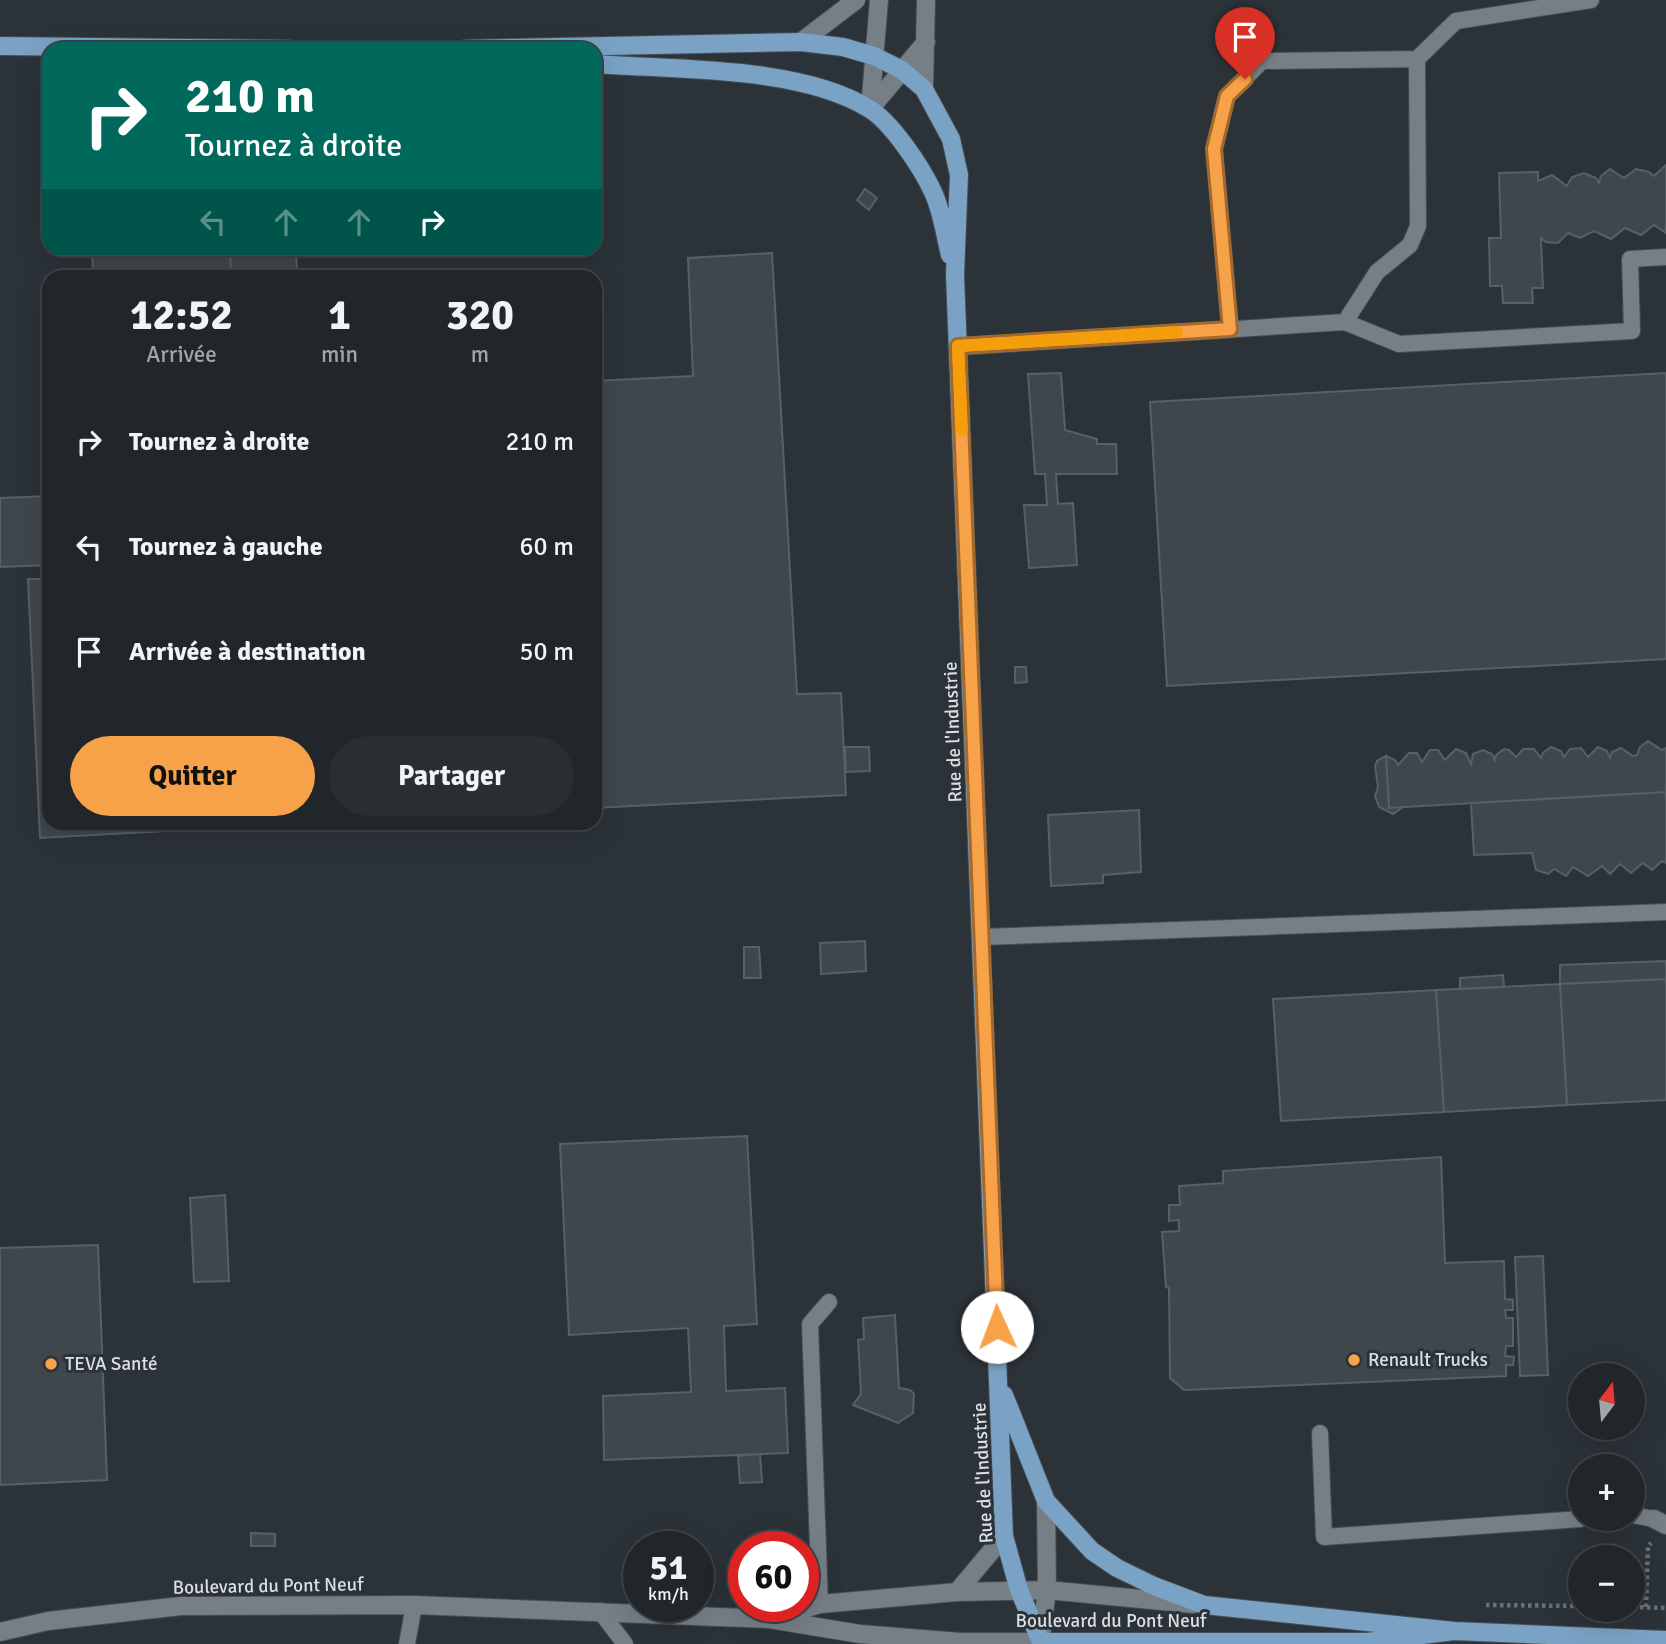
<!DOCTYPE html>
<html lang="fr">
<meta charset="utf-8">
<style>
body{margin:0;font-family:Signika,sans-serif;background:#282e32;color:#f1f3f6;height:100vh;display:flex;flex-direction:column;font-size:26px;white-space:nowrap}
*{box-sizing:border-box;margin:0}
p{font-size:23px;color:#a2a5a8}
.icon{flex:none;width:38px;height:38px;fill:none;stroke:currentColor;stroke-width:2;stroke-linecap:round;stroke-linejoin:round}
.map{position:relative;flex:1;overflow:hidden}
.drawer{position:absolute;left:42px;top:270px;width:560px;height:560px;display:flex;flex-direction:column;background:#20262a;border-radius:21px;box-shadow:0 7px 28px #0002,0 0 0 2px #3d4347}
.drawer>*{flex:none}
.guide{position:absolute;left:42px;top:42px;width:560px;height:214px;border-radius:21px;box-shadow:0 7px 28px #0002,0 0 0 2px #3d4347;background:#00695c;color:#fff;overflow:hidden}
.needle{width:46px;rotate:16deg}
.fabs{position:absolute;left:1568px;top:1363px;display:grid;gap:14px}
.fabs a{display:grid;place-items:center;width:77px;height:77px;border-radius:50%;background:#20262a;box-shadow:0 7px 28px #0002,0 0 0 2px #3d4347;font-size:35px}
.speed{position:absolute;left:623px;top:1531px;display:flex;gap:14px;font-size:35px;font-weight:700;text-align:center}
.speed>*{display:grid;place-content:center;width:91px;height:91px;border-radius:50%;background:#20262a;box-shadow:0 7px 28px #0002,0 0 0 2px #3d4347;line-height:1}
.speed small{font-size:18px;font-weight:400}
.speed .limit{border:10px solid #d22;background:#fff;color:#111}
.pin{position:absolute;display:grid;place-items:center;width:60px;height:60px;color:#fff;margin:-72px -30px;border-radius:50% 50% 50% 0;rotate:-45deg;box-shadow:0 0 7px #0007}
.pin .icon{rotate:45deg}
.me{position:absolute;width:77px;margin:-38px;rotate:358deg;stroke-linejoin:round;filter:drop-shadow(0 0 5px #0008)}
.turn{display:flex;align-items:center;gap:24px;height:147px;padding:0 28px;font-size:32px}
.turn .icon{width:91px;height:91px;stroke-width:2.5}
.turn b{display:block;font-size:49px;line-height:60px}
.lanes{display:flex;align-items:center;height:66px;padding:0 28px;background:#0003;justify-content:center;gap:35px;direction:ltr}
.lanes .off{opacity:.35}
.eta{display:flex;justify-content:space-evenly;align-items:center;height:119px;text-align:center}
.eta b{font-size:42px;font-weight:700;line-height:49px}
.primary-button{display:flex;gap:14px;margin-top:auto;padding:14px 28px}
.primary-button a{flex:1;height:80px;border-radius:42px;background:#f7a148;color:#111;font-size:28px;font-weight:700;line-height:80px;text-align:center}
.primary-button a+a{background:#282e32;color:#f1f3f6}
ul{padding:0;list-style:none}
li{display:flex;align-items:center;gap:21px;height:105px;padding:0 28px}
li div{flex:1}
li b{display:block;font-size:26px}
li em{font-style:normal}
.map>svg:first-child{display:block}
.building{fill:#3f474d;stroke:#586067;stroke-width:2}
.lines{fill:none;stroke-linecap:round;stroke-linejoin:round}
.lane-casing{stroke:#474d52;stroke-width:18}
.street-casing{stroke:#474d52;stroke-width:20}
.secondary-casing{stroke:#474d52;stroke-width:20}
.primary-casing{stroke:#474d52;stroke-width:20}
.path{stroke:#697075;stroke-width:4.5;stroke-dasharray:3.5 3.5;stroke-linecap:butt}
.lane{stroke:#767f86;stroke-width:16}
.street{stroke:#767f86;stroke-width:18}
.secondary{stroke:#767f86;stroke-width:18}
.primary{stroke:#79a2c4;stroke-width:18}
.route-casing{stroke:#a1692f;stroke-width:18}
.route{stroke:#f7a148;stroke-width:12}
.slow{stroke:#f59e0b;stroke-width:12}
.poi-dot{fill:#f7a148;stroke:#2b3238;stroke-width:2.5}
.labels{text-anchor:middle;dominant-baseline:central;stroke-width:6;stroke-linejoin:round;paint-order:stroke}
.street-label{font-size:19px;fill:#dadfe3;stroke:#2b3238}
.poi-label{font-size:19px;fill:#dadfe3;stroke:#2b3238;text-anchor:start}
</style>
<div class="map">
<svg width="1666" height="1644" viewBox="0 0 1666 1644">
<rect width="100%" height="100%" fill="#2b3238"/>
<!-- building -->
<path class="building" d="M1666 165V233L1654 225 1641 235 1625 228 1611 239 1594 231 1580 238 1568 233 1558 243 1546 242 1541 238 1543 288H1532L1533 303H1503L1502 286H1490L1489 238H1501L1499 173 1538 172V181L1552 175 1567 186 1572 177 1584 173 1596 178 1599 183 1601 176 1610 169 1624 178 1636 169 1649 172 1654 176Z
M865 189 877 198 869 210 857 200Z
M92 248H230L231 276H93Z
M230 248H296L297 276H231Z
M772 253 797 694 841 693 846 795 595 808V381L693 376 688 258Z
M1061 373 1065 430 1097 439V444H1116L1117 474H1056L1058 504 1073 503 1077 565 1029 568 1024 505H1047L1045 474H1035L1028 374Z
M1666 373V659L1167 686 1150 402Z
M49 496V565L0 567V498Z
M28 579H49V822H329L40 838Z
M1015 667H1026L1027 682 1015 683Z
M1648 741 1662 750 1666 748V792L1389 808 1386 756 1395 760 1398 765 1409 753H1417L1422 762 1430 750H1438L1445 760 1456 749 1466 753 1471 764 1473 754 1483 750 1492 754 1495 760 1496 755 1504 749 1509 750 1516 757 1523 749H1534L1541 758 1543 753 1551 747 1561 751 1564 757 1570 749 1581 748 1588 757 1598 747 1607 751 1610 758 1612 752 1621 748 1633 756 1637 755 1640 747Z
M845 747H869L870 771 846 772Z
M1386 756 1389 808 1403 807 1393 814 1379 807 1375 796 1378 787 1375 766 1377 761Z
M1666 792V863L1662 861 1652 870 1643 863 1631 873 1620 864 1610 874 1602 866 1588 876 1573 867 1566 876 1554 869 1548 874 1536 870 1532 853 1474 855 1471 803Z
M1139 810 1141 872 1103 875V883L1051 886 1048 815Z
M865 941 866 971 821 974 820 943Z
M744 947H759L761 978H744Z
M1666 961V979L1560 984V965Z
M1503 975 1504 987 1460 989V978Z
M1666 979V1100L1567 1105 1560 984Z
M1560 984 1567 1105 1444 1112 1436 990Z
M1436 990 1444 1112 1281 1121 1273 999Z
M747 1136 757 1324 724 1326 726 1391 785 1388 788 1453 604 1460 603 1396 691 1392 688 1328 569 1335 560 1144Z
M1441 1157 1445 1263 1504 1261 1505 1299 1513 1300V1310H1505L1506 1318H1513V1346H1506L1505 1356 1514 1357 1513 1365H1506V1376L1184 1390 1170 1378 1169 1288 1166 1287 1162 1232 1179 1231V1220L1169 1221V1205H1180L1179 1186 1223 1183V1171Z
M225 1195 229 1281 194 1282 190 1198Z
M98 1245 107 1480 0 1485V1248Z
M1543 1256 1548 1375 1520 1376 1515 1257Z
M895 1315 899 1388 910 1390 914 1394 913 1413 898 1423 853 1405 861 1394 858 1340 864 1339 863 1318Z
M760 1454 762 1482 740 1483 738 1456Z
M251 1533 275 1534V1546H251Z"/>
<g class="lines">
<defs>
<path id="lane" d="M1345 322 1377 272 1410 245 1418 226 1417 59 1456 21 1591 0
M1230 329 1214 149 1227 96 1262 61 1417 59
M958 347 1345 322 1399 344 1632 331 1630 259 1666 257
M982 937 1666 912
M1320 1433 1324 1537 1580 1519
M1633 1515 1654 1519
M820 1604 810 1324 829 1302
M600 1611 625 1644
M407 1644 414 1605"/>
<path id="street" d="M1654 1519 1666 1525
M1040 1644 1047 1590 1046 1501"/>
<path id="secondary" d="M801 42 856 0
M924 89 926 0
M870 109 879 0
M870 109 926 42
M957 1592 1047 1590 1193 1604
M775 1617 820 1604 957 1592 1004 1536
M0 1632 48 1621 181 1606 414 1605 769 1619 860 1634 960 1642H1041"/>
<path id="primary" d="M0 46 288 49
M465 49 801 42 843 47 874 56 902 70 924 89 951 139 959 175 955 275 1004 1536 1019 1590 1041 1642H1367L1454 1631
M595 64C676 70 799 66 868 108 891 121 922 168 933 192 942 211 945 235 950 255
M1004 1395 1046 1501 1092 1551 1117 1568 1154 1586 1204 1605 1454 1631 1666 1640"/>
</defs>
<!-- lane casing -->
<use href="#lane" class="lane-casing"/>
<!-- street casing -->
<use href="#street" class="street-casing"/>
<!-- secondary casing -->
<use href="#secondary" class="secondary-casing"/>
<!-- primary casing -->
<use href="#primary" class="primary-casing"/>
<!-- path -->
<path class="path" d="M1486 1605 1580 1606
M1633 1607 1666 1608
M1646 1607 1648 1546 1651 1543"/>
<!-- lane -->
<use href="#lane" class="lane"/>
<!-- street -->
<use href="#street" class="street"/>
<!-- secondary -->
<use href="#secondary" class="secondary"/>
<!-- primary -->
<use href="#primary" class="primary"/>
</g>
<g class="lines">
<defs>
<path id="route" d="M997 1327 958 346 1230 329 1214 149 1227 96 1245 79"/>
</defs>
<!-- route casing -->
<use href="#route" class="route-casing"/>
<!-- route -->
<use href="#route" class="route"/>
<!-- slow -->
<path class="slow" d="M962 430 958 346 1177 332"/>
</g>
<!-- markers -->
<g class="poi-dot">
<circle cx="1354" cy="1360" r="7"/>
<circle cx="51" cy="1364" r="7"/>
</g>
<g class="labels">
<!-- street labels -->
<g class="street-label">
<text transform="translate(953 732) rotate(-92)">Rue de l'Industrie</text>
<text transform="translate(983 1473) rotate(-93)">Rue de l'Industrie</text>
<text transform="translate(268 1586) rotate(-1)">Boulevard du Pont Neuf</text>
<text x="1111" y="1621">Boulevard du Pont Neuf</text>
</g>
<!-- poi labels -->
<g class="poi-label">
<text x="1368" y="1360">Renault Trucks</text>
<text x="65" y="1364">TEVA Santé</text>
</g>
</g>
</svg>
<div class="fabs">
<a><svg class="needle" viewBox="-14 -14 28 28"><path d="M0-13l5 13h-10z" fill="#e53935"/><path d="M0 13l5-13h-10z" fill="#a2a5a8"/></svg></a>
<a>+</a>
<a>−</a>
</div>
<div class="speed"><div>51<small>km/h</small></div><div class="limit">60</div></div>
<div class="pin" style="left:1245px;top:79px;background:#d93025"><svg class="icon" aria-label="arrive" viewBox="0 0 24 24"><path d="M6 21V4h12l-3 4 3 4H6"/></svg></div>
<svg class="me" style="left:997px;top:1327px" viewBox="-20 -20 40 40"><circle r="19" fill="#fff"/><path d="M0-13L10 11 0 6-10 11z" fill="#f7a148"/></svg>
<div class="guide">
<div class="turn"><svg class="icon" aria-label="right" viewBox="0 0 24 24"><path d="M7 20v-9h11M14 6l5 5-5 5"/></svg><div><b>210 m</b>Tournez à droite</div></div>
<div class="lanes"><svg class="icon off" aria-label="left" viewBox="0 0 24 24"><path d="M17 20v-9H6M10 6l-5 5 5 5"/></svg><svg class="icon off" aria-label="ahead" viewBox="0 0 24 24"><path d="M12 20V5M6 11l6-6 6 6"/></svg><svg class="icon off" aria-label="ahead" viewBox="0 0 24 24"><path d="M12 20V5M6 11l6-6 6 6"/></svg><svg class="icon" aria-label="right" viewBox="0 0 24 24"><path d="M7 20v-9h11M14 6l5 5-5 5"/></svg></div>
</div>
<section class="drawer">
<div class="eta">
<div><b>12:52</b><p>Arrivée</p></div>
<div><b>1</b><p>min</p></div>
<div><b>320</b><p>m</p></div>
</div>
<ul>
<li><svg class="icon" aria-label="right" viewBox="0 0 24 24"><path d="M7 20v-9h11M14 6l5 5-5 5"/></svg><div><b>Tournez à droite</b></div><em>210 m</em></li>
<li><svg class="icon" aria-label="left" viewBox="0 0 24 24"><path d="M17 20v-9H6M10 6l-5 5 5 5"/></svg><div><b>Tournez à gauche</b></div><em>60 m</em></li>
<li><svg class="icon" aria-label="arrive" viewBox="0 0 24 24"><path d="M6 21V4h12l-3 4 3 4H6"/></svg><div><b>Arrivée à destination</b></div><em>50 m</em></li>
</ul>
<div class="primary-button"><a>Quitter</a><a>Partager</a></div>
</section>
</div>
